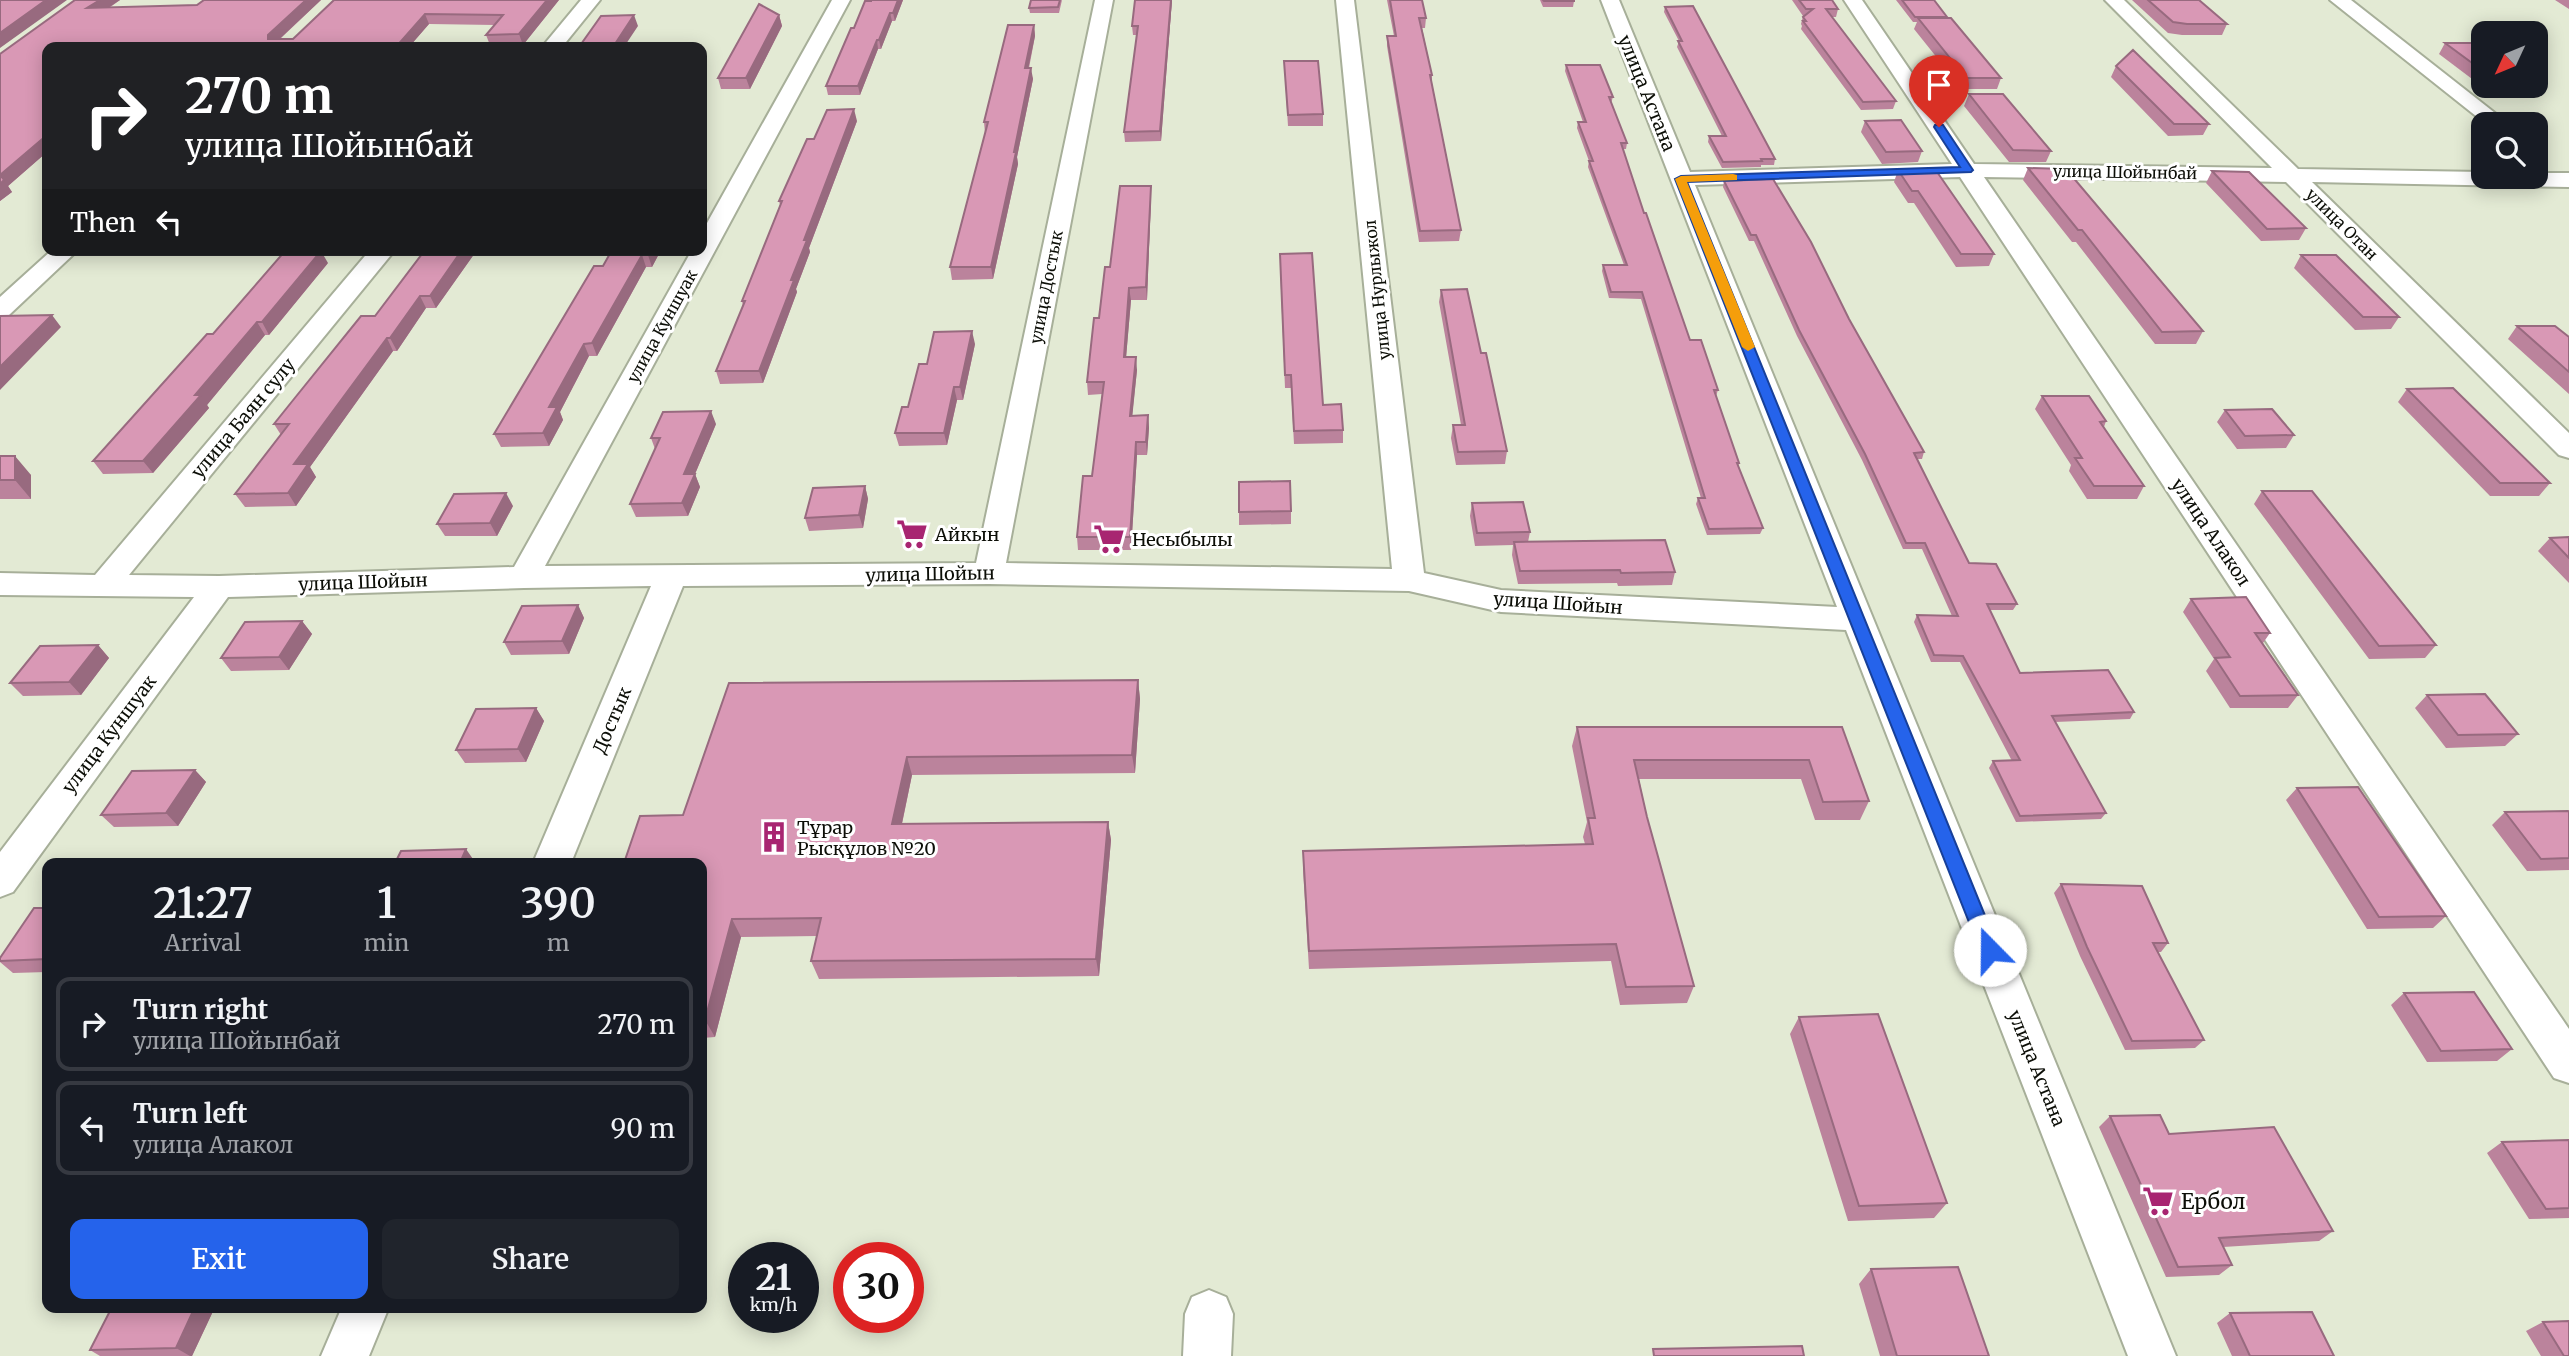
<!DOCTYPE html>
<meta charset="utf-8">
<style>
body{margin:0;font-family:Merriweather,serif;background:#20242c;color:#f1f3f6;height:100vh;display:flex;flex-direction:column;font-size:26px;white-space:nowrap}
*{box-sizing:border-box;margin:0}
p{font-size:23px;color:#9ea1a6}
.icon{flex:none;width:38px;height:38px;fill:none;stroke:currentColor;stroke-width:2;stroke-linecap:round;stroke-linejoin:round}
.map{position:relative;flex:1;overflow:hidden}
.sheet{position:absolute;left:42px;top:858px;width:665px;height:455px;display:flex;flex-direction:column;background:#171b24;border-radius:14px;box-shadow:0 4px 18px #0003}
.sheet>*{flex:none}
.banner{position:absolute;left:42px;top:42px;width:665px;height:214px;border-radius:14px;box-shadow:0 4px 18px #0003;background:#202124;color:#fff;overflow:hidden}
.needle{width:46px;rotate:226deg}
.tools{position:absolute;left:2471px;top:21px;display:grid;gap:14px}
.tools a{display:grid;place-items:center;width:77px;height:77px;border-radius:14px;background:#171b24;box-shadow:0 4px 18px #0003;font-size:35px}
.speed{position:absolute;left:728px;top:1242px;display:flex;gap:14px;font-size:35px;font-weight:700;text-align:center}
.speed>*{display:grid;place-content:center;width:91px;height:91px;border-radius:50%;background:#171b24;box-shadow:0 4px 18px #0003;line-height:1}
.speed small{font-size:18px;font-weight:400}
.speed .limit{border:10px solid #d22;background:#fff;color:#111}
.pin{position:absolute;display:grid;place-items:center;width:60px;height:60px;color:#fff;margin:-72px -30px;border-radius:50% 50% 50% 0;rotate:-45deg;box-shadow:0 0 7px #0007}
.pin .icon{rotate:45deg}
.me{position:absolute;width:77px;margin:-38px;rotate:338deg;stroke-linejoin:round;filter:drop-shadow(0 0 5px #0008)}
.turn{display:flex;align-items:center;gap:24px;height:147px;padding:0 28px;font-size:32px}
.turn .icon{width:91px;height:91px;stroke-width:2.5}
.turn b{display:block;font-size:49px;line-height:60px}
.then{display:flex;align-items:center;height:66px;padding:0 28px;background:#0003;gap:14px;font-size:26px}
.eta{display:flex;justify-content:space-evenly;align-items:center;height:119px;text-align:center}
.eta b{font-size:42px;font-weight:600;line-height:49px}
.cta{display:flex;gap:14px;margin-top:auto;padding:14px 28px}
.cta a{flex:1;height:80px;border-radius:14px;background:#2563eb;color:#fff;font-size:28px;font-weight:600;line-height:80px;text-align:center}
.cta a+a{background:#20242c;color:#f1f3f6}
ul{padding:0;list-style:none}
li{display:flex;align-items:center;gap:21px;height:94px;margin:0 14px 10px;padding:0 14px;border:4px solid #363941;border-radius:14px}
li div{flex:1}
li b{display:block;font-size:26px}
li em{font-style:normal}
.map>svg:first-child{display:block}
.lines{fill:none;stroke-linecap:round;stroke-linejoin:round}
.street-casing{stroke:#a7af99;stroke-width:4}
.street{fill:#fff;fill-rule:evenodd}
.wall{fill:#bb839c}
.shaded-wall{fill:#986a7f}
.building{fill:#d998b5;stroke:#986a7f;stroke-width:2}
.route{fill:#2563eb;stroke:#184099;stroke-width:2}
.slow{fill:#f59e0b}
.labels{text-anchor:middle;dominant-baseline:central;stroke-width:6;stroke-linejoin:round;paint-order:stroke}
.far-street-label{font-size:16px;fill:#0c0e07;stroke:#fff}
.street-label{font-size:18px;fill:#0c0e07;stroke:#fff}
.poi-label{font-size:18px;fill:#0c0e07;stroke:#fff;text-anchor:start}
.near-poi-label{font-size:21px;fill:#0c0e07;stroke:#fff;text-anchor:start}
</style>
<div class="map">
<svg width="2569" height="1356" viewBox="0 0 2569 1356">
<rect width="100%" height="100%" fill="#e3ead4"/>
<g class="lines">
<defs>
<path id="street" d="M581 0H600L562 47H542Z
M832 0H850L545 566 976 563 1095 0H1113L1006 563 1392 569 1336 0H1354L1424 573 1501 590 1837 607 1601 0H1619L1690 172 1952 164 1844 0H1862L1974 164 2272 168 2105 0H2124L2298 169 2483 172V177H2536V173H2569V187L2312 182 2569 433V458L2559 455 2286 182 1984 177 2569 1029V1083L2554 1078 1960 177 1695 185 2176 1356H2128L1846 630 1501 612 1409 591 989 584 683 586 571 863H533L651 586 524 588 228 597 13 892 0 897V852L194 597 0 595V573L95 575 370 250H395L129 575 219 576 514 567 692 250H702V232Z
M2330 0H2351L2509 124H2486Z
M52 250H78L9 315 0 318V297Z
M1209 1290 1226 1297 1233 1314 1231 1356H1183L1185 1314 1192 1297Z
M342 1307H389L369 1356H321Z"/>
</defs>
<!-- street casing -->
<use href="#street" class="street-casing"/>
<!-- street -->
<use href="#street" class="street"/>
</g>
<!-- wall -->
<path class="wall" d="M75 0H120L109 8 321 0 280 39H293L334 0H559L523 45H490L486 35 495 25 429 24 409 47H47V152L8 186 12 192 0 201 2 54Z
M871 0H903L895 21H892L881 49H878L860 95H828L826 86Z
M1062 0 1059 13H1030L1029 8Z
M1135 0H1172L1161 141 1125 142 1124 132 1137 35H1133L1132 26Z
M1387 0H1422L1426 18 1425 28H1422L1432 75V83L1461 230 1459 241 1419 242 1387 46V36H1394Z
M1540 0H1574V1L1573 7H1543Z
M1792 0H1832L1838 9 1836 17H1831L1896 101 1893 109 1861 110 1801 29 1802 26 1801 24 1803 16Z
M1896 0H1934L1947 17V18L2001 78 1997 89H1962L1914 29 1917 22H1913Z
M2132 0H2199L2227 24 2222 35H2182L2168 33Z
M2555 0H2569V9Z
M1665 7 1775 159 1774 165H1761V167L1722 168 1708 142 1709 136H1722L1677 47 1679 41 1664 12Z
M779 15 782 26 750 89H721L718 78Z
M1034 25 1035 36 1029 68 1033 79 1017 157 1018 164 993 279 952 280 950 267 985 133 984 122Z
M2445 43H2483V86H2536V76L2541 79 2533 91H2488L2439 54Z
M1284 61 1323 114V126H1288Z
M1566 65 1613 97 1611 103 1627 143 1626 149H1623L1644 213 1690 340 1718 390 1716 396 1739 463 1738 467 1763 528 1760 534 1707 535 1696 504 1698 498H1701L1641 299 1609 298 1602 271 1603 265H1624L1588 167 1589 161 1577 128 1578 122H1583L1565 71Z
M2116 66 2209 124 2203 135 2168 136 2111 77Z
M1969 94 2051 151 2046 162H2009L1964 106Z
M857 121 809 248 810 252 796 289 797 292 763 383 720 384 716 371 743 306 742 301 780 205 779 201 814 139Z
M1865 121 1922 151 1918 162 1882 164 1861 132Z
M2028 168 2203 331 2196 344H2155L2076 242H2072L2023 180Z
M1898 170 1994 254 1989 266 1956 267 1914 203H1908L1894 182Z
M2212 171 2306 228 2299 240 2261 241 2206 183Z
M1724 181 1849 319 1924 452 1922 459H1917L1969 563 2017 604 2013 610H1990L2020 673 2134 712 2130 719 2055 722 2106 813 2101 819 2016 822 1989 768 1993 761H2012L1960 662H1931L1914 622 1917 615 1952 616 1922 549H1903L1862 460 1797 336 1754 241H1749L1723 187Z
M1151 186V198L1147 300H1131L1126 357 1137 370 1132 416 1148 415 1149 428 1147 455H1137L1131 550H1078L1077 537 1092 476 1102 394 1088 395 1087 382 1110 267Z
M425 250H477L436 308H426L397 351H393L310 467 316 477 296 506 245 507 235 494 281 435 274 424 375 316Z
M661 250 652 267H646L597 356H589L560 412 563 420 549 446 501 447 494 434 603 266Z
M2301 255 2399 317 2391 329 2355 330 2294 268Z
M328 263 269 335H265L207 405 209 408 153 473 103 474 93 461 213 334Z
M1280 266 1323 405 1343 430V443L1294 444 1291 388H1285Z
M1441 290 1481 353 1507 451 1505 464 1456 465 1451 438 1453 425H1461L1439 302Z
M2517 326 2569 337V394L2508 339Z
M975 344 963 400H957L947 445 899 446 895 433 908 407 927 364Z
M2407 389 2550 483 2539 496H2490L2398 402Z
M2042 396 2106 421 2104 427 2144 486 2137 499H2087L2069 471 2071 465 2035 409Z
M2225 410 2294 435 2286 448 2237 449 2217 422Z
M716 424 695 474 700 487 688 516 636 517 630 504 655 449 651 438Z
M0 456 31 475V499H0Z
M1239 482 1291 511V524L1239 525Z
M865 486 868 499 863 528 809 531 805 518Z
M2262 491 2436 645 2425 658 2369 659 2254 504Z
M1472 503 1530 532 1528 542 1675 572 1672 585 1618 586 1617 583 1518 584 1512 555 1513 545 1475 546 1470 516Z
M513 506 497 536H445L437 524Z
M2569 537V583L2538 551 2550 538Z
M2191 599 2270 633 2263 643 2298 695 2288 708H2230L2206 671 2214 659 2183 612Z
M578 605 584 618 569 654 511 655 504 642Z
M302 621 312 634 289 670 231 671 221 658Z
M98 645 109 658 81 695 23 696 10 683Z
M1138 680 1140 699 1135 773 912 775 902 824 1108 822 1111 840 1099 976 819 979 811 961 817 936 741 937 715 1037 702 1038V863L683 815Z
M2427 695 2518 734 2505 746 2446 748 2415 708Z
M536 708 544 721 526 762 465 763 456 750Z
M1577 727H1842L1869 801 1860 820H1815L1801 779H1639L1647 817 1694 986 1687 1003 1620 1005 1611 961 1309 969 1303 869V851L1585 844 1583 837 1587 822 1572 746Z
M195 770 206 782 178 826 114 827 101 815Z
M2297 788 2446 916 2433 928 2367 929 2286 800Z
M2505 812H2569V870L2527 871 2492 825Z
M2061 884 2168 943 2161 952H2158L2204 1040 2195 1048 2125 1050 2080 956 2054 893Z
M47 908V972L13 973 0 962V958Z
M2404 993 2512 1049 2497 1061 2427 1062 2391 1005Z
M1799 1017 1947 1203 1934 1218 1848 1221 1790 1034Z
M2110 1116 2333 1231 2319 1241 2223 1247 2232 1265 2219 1275 2166 1277 2099 1127Z
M2569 1140V1218L2529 1219 2487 1153 2502 1142Z
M1871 1269 1989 1356H1880L1859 1284Z
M112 1307H215L192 1356H100L90 1350Z
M2230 1313 2334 1356H2232L2217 1323Z
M2543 1322 2569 1356H2541L2526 1331Z"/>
<!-- shaded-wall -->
<path class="shaded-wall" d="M46 0H67L0 48V33Z
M100 0H120L93 18 87 8Z
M306 0H321L273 45 268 39V35Z
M547 0H559L523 45 519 34Z
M898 0H903L895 21 893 13Z
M1171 0H1172L1161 141 1160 131Z
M890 13 892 21 881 49 879 40Z
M425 14 429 24 409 47H396Z
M634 15 638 26 624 47H613Z
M779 15 782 26 750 89 746 78Z
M1034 25 1035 36 1026 79 1025 68Z
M877 40 878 49 860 95 858 86Z
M1031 68 1033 79 1017 157 1018 164 993 279 991 267Z
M854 109 857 121 809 248 810 252 796 289 797 292 763 383 759 371 791 280 804 240Z
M47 135V152L8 186 12 192 0 201V175Z
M1151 186V198L1147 300 1146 287Z
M462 250H477L436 308 430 296Z
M650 250H661L652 267 648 255Z
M321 251 328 263 269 335 262 322Z
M642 255 646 267 597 356 592 343Z
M1129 288 1131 300 1125 370 1124 357Z
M420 296 426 308 397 351 390 338Z
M52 315 61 327 0 390V367Z
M257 322 265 335 207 405 209 408 153 473 143 461 195 395Z
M972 331 975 344 963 400 960 387Z
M387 338 393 351 310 467 316 477 296 506 288 493 294 464Z
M584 344 589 356 560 412 563 420 549 446 543 433 549 407Z
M1136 357 1137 370 1131 429 1130 416Z
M954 387 957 400 947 445 944 433Z
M711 411 716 424 695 474 700 487 688 516 682 503 684 474Z
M1148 415 1149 428 1147 455 1146 442Z
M1136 442 1137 455 1131 550 1130 537Z
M15 456 31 475V499L15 480Z
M865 486 868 499 863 528 859 515Z
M506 493 513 506 497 536 490 523Z
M578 605 584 618 569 654 562 641Z
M302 621 312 634 289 670 279 657Z
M98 645 109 658 81 695 69 682Z
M1138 680 1140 699 1135 773 1132 755Z
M536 708 544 721 526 762 518 749Z
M907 757 912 775 898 842 892 824Z
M195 770 206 782 178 826 166 813Z
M1108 822 1111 840 1099 976 1096 959Z
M466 849 475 862 474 863H460Z
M732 919 741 937 715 1037 705 1020Z
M195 1307H215L192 1356H190L176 1348Z"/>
<!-- building -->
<path class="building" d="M0 0H46L0 33Z
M75 0H100L87 8 197 5 204 0H306L268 35V39H293L334 0H547L519 34 486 35 503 15 425 14 396 47H47V135L0 175 4 180 0 184V54Z
M871 0H898L893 13H890L879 40H877L858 86H826L851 28H854L865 1H871Z
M1031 0H1060L1058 7 1029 8Z
M1135 0H1171L1160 131 1124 132 1138 26H1132Z
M1390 0H1422L1426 18H1419L1432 75H1430L1461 230 1420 231 1387 36H1396Z
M1543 0H1574V1H1544Z
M1799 0H1832L1838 9H1826L1896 101 1863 102 1803 21H1806L1803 17 1813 9H1806Z
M1902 0H1934L1947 17H1915Z
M2148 0H2199L2227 24H2187L2173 22Z
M759 4 779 15 746 78H718Z
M1693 6 1775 159H1761L1762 161 1723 162 1709 136H1726L1678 41H1682L1665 7Z
M634 15 613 47H579L601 16Z
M1918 18H1951L2001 78H1966Z
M1008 25H1034L1025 68H1031L1014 152H1016L991 267H950L988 122H984Z
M2445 43H2483V71Z
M2133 50 2209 124H2174L2116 66Z
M1284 61H1318L1323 114 1288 115Z
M1566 65H1600L1613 97H1609L1627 143H1621L1644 213H1646L1690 340H1701L1718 390H1714L1739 463H1737L1763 528 1709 529 1698 498H1705L1642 292H1611L1603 265H1627L1589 161H1593L1578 122H1586Z
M1969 94H2003L2051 151 2013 150Z
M854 109 804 240H807L791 280H794L759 371H716L745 301H742L782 201H779L807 139H814L827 110Z
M1901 120 1922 151 1886 152 1865 121Z
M2028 168 2066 169 2203 331 2162 332 2082 230H2078Z
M1935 169 1994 254H1961L1918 191H1912L1898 170Z
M2212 171 2249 172 2306 228 2267 229Z
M1773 179 1811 242 1849 319 1924 452 1914 453 1969 563 1996 564 2017 604H1987L2020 673 2108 670 2134 712 2052 716 2106 813 2020 816 1993 761 2020 760 1963 656 1934 655 1917 615 1958 616 1925 543H1906L1865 454 1799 330 1756 235H1751L1724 181Z
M1120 186H1151L1146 287 1129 288 1124 357H1136L1130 416 1148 415 1146 442H1136L1130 537H1077L1083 476H1092L1104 382H1087L1094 318H1099L1105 267H1110Z
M425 250H462L430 296H420L390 338H387L294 464H308L288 493 235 494 289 424H274L294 399 361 316H375Z
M612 250H650L648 255H642L592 343 584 344 549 407H557L543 433 494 434 594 266H603Z
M285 251H321L262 322H257L195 395H201L143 461H93L207 334H213Z
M1312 253 1323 405 1341 404 1343 430 1294 431 1291 375H1285L1280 254Z
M2301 255H2336L2399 317H2363Z
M1467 289 1481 353H1486L1507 451 1458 452 1453 425H1465L1441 290Z
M52 315 0 367V316Z
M2517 326H2555L2569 337V372Z
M972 331 960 387H954L944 433H895L902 407H908L919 364H927L934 332Z
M2453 388 2550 483H2500L2407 389Z
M2042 396H2089L2106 421 2100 422 2144 486H2094L2075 458H2082Z
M2272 409 2294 435 2245 436 2225 410Z
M711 411 684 474H695L682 503 630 504 660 438H651L663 412Z
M0 456H15V480H0Z
M1290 481 1291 511 1239 512V482Z
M865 486 859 515 805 518 813 488Z
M2262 491H2312L2436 645 2379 646Z
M506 493 490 523 437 524 454 494Z
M1523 502 1530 532 1477 533 1472 503Z
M2569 537V558L2550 538Z
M1665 540 1675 572 1621 573 1620 570 1520 571 1514 542Z
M2246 597 2270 633H2255L2298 695 2240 696 2215 658 2230 657 2191 599Z
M578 605 562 641 504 642 522 606Z
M302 621 279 657 221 658 245 622Z
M98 645 69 682 10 683 40 646Z
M1138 680 1132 755 907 757 892 824 1108 822 1096 959 811 961 821 918 732 919 705 1020H702V863H624L640 816 683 815 729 683Z
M2485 694 2518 734 2458 735 2427 695Z
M536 708 518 749 456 750 476 709Z
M1577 727H1842L1869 801 1823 802 1809 760H1634L1647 817 1694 986 1626 987 1616 944 1309 951 1303 851 1593 844 1588 818H1595Z
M195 770 166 813 101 815 132 771Z
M2358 787 2446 916 2379 917 2297 788Z
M2568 811 2569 812V858L2541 859 2505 812Z
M466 849 460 863H395L401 851Z
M2061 884 2142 886 2168 943H2153L2204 1040 2132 1041 2087 947Z
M34 908H47V959L0 961V958Z
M2474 992 2512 1049 2441 1051 2404 993Z
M1878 1014 1947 1203 1859 1206 1799 1017Z
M2160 1115 2169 1134 2274 1127 2333 1231 2219 1238 2232 1265 2178 1267 2110 1116Z
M2569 1140V1208L2546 1209 2502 1142Z
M1958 1267 1989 1356H1897L1871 1269Z
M112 1307H195L176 1348 90 1350Z
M2312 1312 2334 1356H2250L2230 1313Z
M2569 1321V1356H2564L2543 1322Z
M1802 1346 1804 1356H1654L1653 1349Z"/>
<!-- route -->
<path class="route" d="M1935 125H1943L1973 170 1971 172 1687 182 1999 950 1996 955 1990 958 1983 955 1980 950 1675 179 1681 176 1960 167 1934 127Z"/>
<!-- slow -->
<path class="slow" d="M1733 174 1737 175V180L1687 182 1755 347 1748 351 1742 347 1675 179 1681 176Z"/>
<!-- icons -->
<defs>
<symbol id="supermarket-bare" viewBox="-9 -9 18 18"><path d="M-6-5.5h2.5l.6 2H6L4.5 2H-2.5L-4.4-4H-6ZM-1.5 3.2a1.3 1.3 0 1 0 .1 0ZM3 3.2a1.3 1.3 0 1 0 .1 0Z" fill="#a82571" stroke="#fff" stroke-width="2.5" paint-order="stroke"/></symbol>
<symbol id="building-bare" viewBox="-9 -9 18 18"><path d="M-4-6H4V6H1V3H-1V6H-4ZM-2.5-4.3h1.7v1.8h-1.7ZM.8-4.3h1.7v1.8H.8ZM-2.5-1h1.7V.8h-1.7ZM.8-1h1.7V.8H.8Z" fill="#a82571" stroke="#fff" stroke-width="2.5" paint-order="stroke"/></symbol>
</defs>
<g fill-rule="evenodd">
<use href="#supermarket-bare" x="890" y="512" width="44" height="44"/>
<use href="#supermarket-bare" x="1087" y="517" width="44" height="44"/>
<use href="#building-bare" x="752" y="815" width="44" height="44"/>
<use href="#supermarket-bare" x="2136" y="1179" width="44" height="44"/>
</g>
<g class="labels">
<!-- far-street labels -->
<g class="far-street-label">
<text transform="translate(2125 172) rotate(1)">улица Шойынбай</text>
<text transform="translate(2342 224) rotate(45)">улица Отан</text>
<text transform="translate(1046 287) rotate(-79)">улица Достык</text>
<text transform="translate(1377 290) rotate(-96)">улица Нурлыжол</text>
<text transform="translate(662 326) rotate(-61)">улица Куншуак</text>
</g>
<!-- street labels -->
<g class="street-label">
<text transform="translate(1647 93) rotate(68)">улица Астана</text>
<text transform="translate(243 418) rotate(-50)">улица Баян сулу</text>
<text transform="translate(2211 532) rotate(56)">улица Алакол</text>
<text transform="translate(930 574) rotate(-1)">улица Шойын</text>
<text transform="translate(363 582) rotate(-2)">улица Шойын</text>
<text transform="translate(1558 603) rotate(4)">улица Шойын</text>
<text transform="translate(612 720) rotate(-67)">Достык</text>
<text transform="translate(109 734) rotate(-53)">улица Куншуак</text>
<text transform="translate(2037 1068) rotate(68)">улица Астана</text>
</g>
<!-- poi labels -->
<g class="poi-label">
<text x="935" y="534">Айкын</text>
<text x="1132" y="539">Несыбылы</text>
<text x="797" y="827">Тұрар<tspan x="797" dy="21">Рысқұлов №20</tspan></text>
</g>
<!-- near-poi labels -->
<g class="near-poi-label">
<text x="2181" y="1201">Ербол</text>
</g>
</g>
</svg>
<div class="tools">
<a><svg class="needle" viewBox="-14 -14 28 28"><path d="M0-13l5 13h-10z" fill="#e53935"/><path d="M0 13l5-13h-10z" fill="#9ea1a6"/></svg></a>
<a><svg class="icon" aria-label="search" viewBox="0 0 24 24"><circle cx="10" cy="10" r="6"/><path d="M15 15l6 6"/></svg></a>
</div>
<div class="speed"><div>21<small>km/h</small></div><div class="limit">30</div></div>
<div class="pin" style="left:1939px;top:127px;background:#d93025"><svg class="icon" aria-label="arrive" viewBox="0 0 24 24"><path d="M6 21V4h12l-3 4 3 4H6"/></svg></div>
<svg class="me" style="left:1990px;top:950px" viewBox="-20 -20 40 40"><circle r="19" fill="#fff"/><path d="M0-13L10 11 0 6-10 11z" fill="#2563eb"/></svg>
<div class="banner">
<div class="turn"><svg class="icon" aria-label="right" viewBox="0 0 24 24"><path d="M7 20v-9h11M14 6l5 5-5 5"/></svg><div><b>270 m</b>улица Шойынбай</div></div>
<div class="then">Then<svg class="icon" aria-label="left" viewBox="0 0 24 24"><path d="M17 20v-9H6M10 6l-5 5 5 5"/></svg></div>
</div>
<section class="sheet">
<div class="eta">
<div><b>21:27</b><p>Arrival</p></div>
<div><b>1</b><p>min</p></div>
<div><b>390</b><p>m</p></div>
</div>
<ul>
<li><svg class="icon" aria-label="right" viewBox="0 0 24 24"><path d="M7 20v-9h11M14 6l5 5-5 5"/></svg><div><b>Turn right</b><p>улица Шойынбай</p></div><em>270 m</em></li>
<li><svg class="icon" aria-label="left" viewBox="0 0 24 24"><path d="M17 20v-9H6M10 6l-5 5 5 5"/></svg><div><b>Turn left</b><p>улица Алакол</p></div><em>90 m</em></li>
</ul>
<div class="cta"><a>Exit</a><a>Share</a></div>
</section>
</div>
